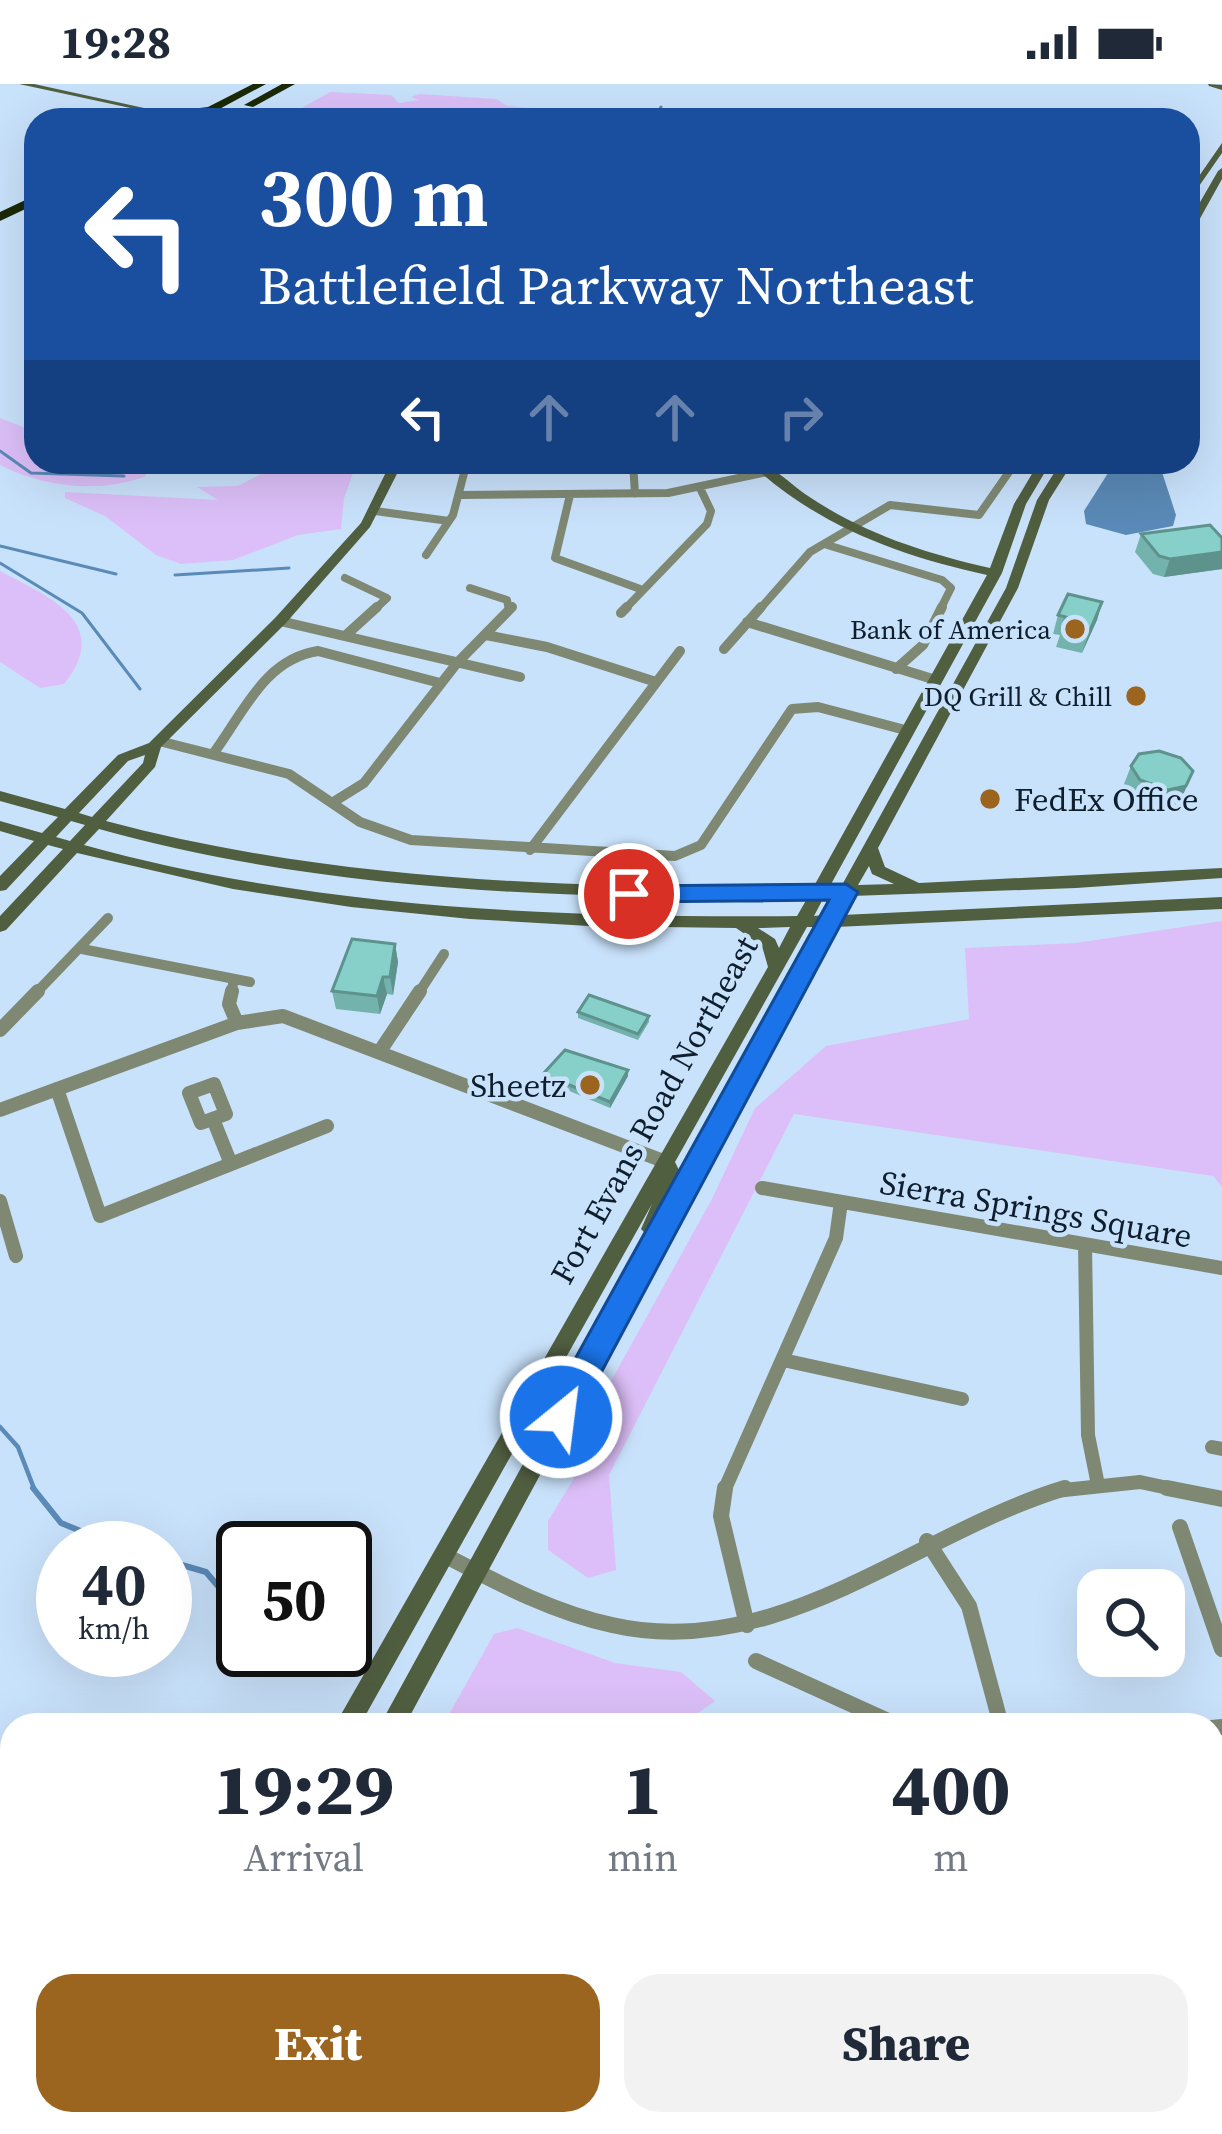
<!DOCTYPE html>
<style>
body{margin:0;font-family:"Source Serif 4",serif;background:#f2f2f3;color:#1f2937;height:100vh;display:flex;flex-direction:column;font-size:45px;white-space:nowrap}
*{box-sizing:border-box;margin:0}
p{font-size:39px;color:#747a83}
.icon{flex:none;width:66px;height:66px;fill:none;stroke:currentColor;stroke-width:2;stroke-linecap:round;stroke-linejoin:round}
.map{position:relative;flex:1;overflow:hidden}
.sheet{position:absolute;left:0px;top:1629px;width:1224px;height:423px;display:flex;flex-direction:column;background:#fff;border-radius:36px 36px 0 0;box-shadow:0 12px 48px #0002}
.sheet>*{flex:none}
.guide{position:absolute;left:24px;top:24px;width:1176px;height:366px;border-radius:36px;box-shadow:0 12px 48px #0002;background:#1a4fa0;color:#fff;overflow:hidden}
.fabs{position:absolute;left:1077px;top:1485px;display:grid;gap:24px}
.fabs a{display:grid;place-items:center;width:108px;height:108px;border-radius:24px;background:#fff;box-shadow:0 12px 48px #0002;font-size:60px}
.speed{position:absolute;left:36px;top:1437px;display:flex;gap:24px;font-size:60px;font-weight:700;text-align:center}
.speed>*{display:grid;place-content:center;width:156px;height:156px;border-radius:50%;background:#fff;box-shadow:0 12px 48px #0002;line-height:1}
.speed small{font-size:30px;font-weight:400}
.speed .limit{border:6px solid #111;border-radius:18px;background:#fff;color:#111}
.pin{position:absolute;display:grid;place-items:center;width:102px;height:102px;color:#fff;margin:-51px;border:6px solid #fff;border-radius:50%;box-shadow:0 3px 12px #0007}
.me{position:absolute;width:132px;margin:-66px;rotate:29deg;stroke-linejoin:round;filter:drop-shadow(0 0 9px #0008)}
.turn{display:flex;align-items:center;gap:42px;height:252px;padding:0 36px;font-size:54px}
.turn .icon{width:156px;height:156px;stroke-width:2.5}
.turn b{display:block;font-size:84px;line-height:102px}
.lanes{display:flex;align-items:center;height:114px;padding:0 36px;background:#0003;justify-content:center;gap:60px;direction:ltr}
.lanes .off{opacity:.35}
.eta{display:flex;justify-content:space-evenly;align-items:center;height:204px;text-align:center}
.eta b{font-size:72px;font-weight:800;line-height:84px}
.button{display:flex;gap:24px;margin-top:auto;padding:24px 36px}
.button a{flex:1;height:138px;border-radius:36px;background:#9b651f;color:#fff;font-size:48px;font-weight:800;line-height:138px;text-align:center}
.button a+a{background:#f2f2f3;color:#1f2937}
.status{display:flex;justify-content:space-between;align-items:center;height:84px;padding:0 60px;background:#fff;direction:ltr}
.status svg{height:33px;fill:currentColor}
.map>svg:first-child{display:block}
.green{fill:#dcbff8}
.water{fill:#5a8ab7}
.lines{fill:none;stroke-linecap:round;stroke-linejoin:round}
.stream-far2{stroke:#5a8ab7;stroke-width:3}
.stream-far1{stroke:#5a8ab7;stroke-width:4.5}
.stream{stroke:#5a8ab7;stroke-width:6}
.street-far3{stroke:#7e8873;stroke-width:8}
.street-far2{stroke:#7e8873;stroke-width:10}
.street-far1{stroke:#7e8873;stroke-width:14}
.street{stroke:#7e8873;stroke-width:16}
.secondary{fill:#515f41;fill-rule:evenodd}
.highway{fill:#1b2906;fill-rule:evenodd}
.wall{fill:#74b3ad}
.shaded-wall{fill:#5e928d}
.building{fill:#87d0c9;stroke:#5e928d;stroke-width:3}
.route{fill:#1a73e8;stroke:#114b97;stroke-width:3}
.poi-dot{fill:#9b651f;stroke:#c9e2fb;stroke-width:4.5}
.labels{text-anchor:middle;dominant-baseline:central;stroke-width:9;stroke-linejoin:round;paint-order:stroke}
.far-poi-label{font-size:27px;fill:#0e1e2d;stroke:#c9e2fb;text-anchor:end}
.poi-label{font-size:33px;fill:#0e1e2d;stroke:#c9e2fb;text-anchor:start}
.street-label{font-size:33px;fill:#0e1e2d;stroke:#c9e2fb}
</style>
<div class="status"><b>19:28</b><svg viewBox="0 0 49 12"><path d="M0 12V9h3v3zM5 12V6h3v6zM10 12V3h3v9zM15 12V0h3v12zM26 1h20v11H26zM47 4h2v5h-2z"/></svg></div>
<div class="map">
<svg width="1222" height="2050" viewBox="0 0 1222 2050">
<rect width="100%" height="100%" fill="#c9e2fb"/>
<!-- green -->
<path class="green" d="M330 8 391 11 399 19 419 16 411 13 419 10 496 15 507 22 587 29 581 36 288 32Z
M0 334 36 348V378L140 384 146 392C101 410 42 403 0 381Z
M312 378 356 381 344 414 341 445 298 451 233 476 181 480 156 471 105 432 65 414V408L218 416 197 403 238 402 269 386Z
M0 487C47 512 114 538 64 600L40 604 0 578Z
M1222 837V1103L1213 1092 794 1030 609 1391 616 1486 588 1494 548 1466V1437L573 1396 580 1353 712 1115 755 1024 826 962 969 935 965 864 1076 859Z
M517 1544 615 1579 681 1588 715 1617 681 1641H443L494 1550Z"/>
<!-- water -->
<path class="water" d="M1115 378 1160 382 1176 431 1173 442 1126 451 1086 440 1084 427Z"/>
<g class="lines">
<!-- stream-far2 -->
<path class="stream-far2" d="M652 36 661 23
M0 367 31 389 124 392
M0 462 116 490
M0 479 82 529 140 605
M175 491 289 484"/>
<!-- stream-far1 -->
<path class="stream-far1" d="M0 1343 18 1363 35 1407"/>
<!-- stream -->
<path class="stream" d="M33 1404 61 1439 122 1464
M165 1476 206 1488 223 1508"/>
<!-- street-far3 -->
<path class="street-far3" d="M633 378 635 410
M461 411 668 409 814 378
M570 411 555 474 643 506
M375 427 449 437
M824 460 942 496 951 504 940 526
M426 471 453 431 467 378
M345 494 387 514 374 526
M470 504 507 516 509 526
M624 526 707 440 711 427 700 404
M759 526 810 468 890 421 979 431 1016 378"/>
<!-- street-far2 -->
<path class="street-far2" d="M621 529 627 523
M280 537 520 593
M747 538 936 596
M486 551 547 563 656 598
M345 552 377 523
M724 565 761 523
M896 585 923 561 942 523
M159 657 289 690 360 738 411 756 675 772 701 761 792 625 818 623 909 647
M213 670C243 630 264 575 318 567L440 599
M335 717 364 699 457 579 512 523
M530 766 680 567
M82 865 250 898
M35 910 108 834
M231 910 234 895
M418 910 444 870"/>
<!-- street-far1 -->
<path class="street-far1" d="M232 907 229 920 237 939
M0 946 38 907
M380 967 420 907
M214 1000 226 1030 201 1039 189 1009Z
M57 1005 100 1132 327 1042
M0 1026 237 939 283 932 666 1078
M213 1035 231 1080
M762 1104 1222 1184
M0 1117 16 1172
M1085 1161 1088 1351 1097 1396
M783 1276 962 1315
M1212 1363 1222 1365
M724 1407 836 1154 841 1118
M1055 1407 1140 1398 1182 1407"/>
<!-- street -->
<path class="street" d="M725 1404 721 1432 747 1541
M1167 1404 1222 1415
M1180 1443 1222 1565
M927 1457 969 1522 1001 1641
M444 1471C498 1499 552 1528 612 1541 777 1579 916 1449 1065 1404
M756 1577 897 1641
M1212 1644 1222 1643
M0 1724 12 1716
M448 2040V2050
M795 2040 797 2050"/>
<!-- secondary -->
<path class="secondary" d="M19 0H34L167 29 163 31Z
M1208 0 1222 1V6L1209 2Z
M1222 59V69L1188 118V108Z
M1222 84V95L1193 147 1188 150V139L1218 87Z
M391 378H403L370 443 285 540 161 663 155 683 106 737C335 798 578 805 814 802L987 491C900 472 815 441 749 378 770 378 788 398 805 410 862 449 924 469 990 484L1014 420 1039 378H1051L1026 420 1002 489 830 802 842 801 1006 504 1037 416 1061 378H1073L1049 416 1018 504 878 764 885 783 919 799 1222 784V794L1076 804 852 812 842 831 1222 813V825L836 843 405 1641H380L648 1152 641 1145 652 1120 360 1641H335L768 883 762 862 736 844 589 842 470 835 351 823 233 805 77 769 6 846 0 848V832L63 765 48 761 6 806 0 807V792L34 757 0 747V737L42 749 58 733 0 717V707L65 725 118 671 149 659 275 534 361 439ZM145 671 143 679 92 733 79 729 128 677ZM71 737 85 741 70 757 56 753ZM99 745C327 809 573 815 808 813L797 832C559 834 315 825 84 761ZM869 782 872 790 894 800 858 801ZM836 812 825 831 814 832 824 813ZM790 843 779 864 775 855 758 844ZM807 843H819L682 1092 675 1078Z
M107 2040H136L132 2050H103Z
M157 2040H187L183 2050H153Z"/>
<!-- highway -->
<path class="highway" d="M253 0H266L199 36H186L199 28 163 32 158 29 208 23Z
M282 0H295L253 23 244 21Z
M36 111V120L0 137V128Z"/>
</g>
<!-- wall -->
<path class="wall" d="M1141 450 1222 454V485L1164 493 1153 490 1135 468Z
M1102 518 1097 536 1082 569 1056 563 1060 551 1053 550 1058 531Z
M1181 674 1179 721 1161 724 1133 715 1124 700 1131 682Z
M395 860 398 878 393 911 387 910 380 930 336 925 332 907Z
M578 928 649 932V938L638 956 578 934Z
M543 990 628 992 610 1024 543 996Z"/>
<!-- shaded-wall -->
<path class="shaded-wall" d="M1222 468V485L1164 493 1170 475Z
M1102 518 1097 536 1082 569 1088 551Z
M1193 687 1179 721 1161 724 1168 706Z
M395 860 398 878 393 911 390 893Z
M383 893 387 910 380 930 377 912Z
M628 986V992L610 1024V1018Z"/>
<!-- building -->
<path class="building" d="M1210 441 1222 454V468L1170 475 1159 472 1141 450Z
M1068 510 1102 518 1088 551 1062 544 1066 533 1058 531Z
M1159 667 1181 674 1193 687 1186 702 1168 706 1140 696 1131 682 1139 670Z
M352 855 395 860 390 893H383L377 912 332 907Z
M589 911 649 932 638 950 578 928Z
M565 966 628 986 610 1018 543 990Z"/>
<!-- route -->
<path class="route" d="M846 800 858 808 572 1343 561 1347 549 1343 545 1333 549 1322 829 816 629 818 617 810 629 802Z"/>
<!-- markers -->
<g class="poi-dot">
<circle cx="1075" cy="545" r="12"/>
<circle cx="1136" cy="612" r="12"/>
<circle cx="990" cy="715" r="12"/>
<circle cx="590" cy="1001" r="12"/>
</g>
<g class="labels">
<!-- far-poi labels -->
<g class="far-poi-label">
<text x="1051" y="545">Bank of America</text>
<text x="1112" y="612">DQ Grill &amp; Chill</text>
</g>
<!-- poi labels -->
<g class="poi-label">
<text x="1014" y="715">FedEx Office</text>
<text x="566" y="1001" text-anchor="end">Sheetz</text>
</g>
<!-- street labels -->
<g class="street-label">
<text transform="translate(654 1026) rotate(-61)">Fort Evans Road Northeast</text>
<text transform="translate(1036 1125) rotate(10)">Sierra Springs Square</text>
</g>
</g>
</svg>
<div class="fabs">
<a><svg class="icon" aria-label="search" viewBox="0 0 24 24"><circle cx="10" cy="10" r="6"/><path d="M15 15l6 6"/></svg></a>
</div>
<div class="speed"><div>40<small>km/h</small></div><div class="limit">50</div></div>
<div class="pin" style="left:629px;top:810px;background:#d93025"><svg class="icon" aria-label="arrive" viewBox="0 0 24 24"><path d="M6 21V4h12l-3 4 3 4H6"/></svg></div>
<svg class="me" style="left:561px;top:1333px" viewBox="-20 -20 40 40"><circle r="17" fill="#1a73e8" stroke="#fff" stroke-width="3"/><path d="M0-11L8 9 0 5-8 9z" fill="#fff"/></svg>
<div class="guide">
<div class="turn"><svg class="icon" aria-label="left" viewBox="0 0 24 24"><path d="M17 20v-9H6M10 6l-5 5 5 5"/></svg><div><b>300 m</b>Battlefield Parkway Northeast</div></div>
<div class="lanes"><svg class="icon" aria-label="left" viewBox="0 0 24 24"><path d="M17 20v-9H6M10 6l-5 5 5 5"/></svg><svg class="icon off" aria-label="ahead" viewBox="0 0 24 24"><path d="M12 20V5M6 11l6-6 6 6"/></svg><svg class="icon off" aria-label="ahead" viewBox="0 0 24 24"><path d="M12 20V5M6 11l6-6 6 6"/></svg><svg class="icon off" aria-label="right" viewBox="0 0 24 24"><path d="M7 20v-9h11M14 6l5 5-5 5"/></svg></div>
</div>
<section class="sheet">
<div class="eta">
<div><b>19:29</b><p>Arrival</p></div>
<div><b>1</b><p>min</p></div>
<div><b>400</b><p>m</p></div>
</div>
<div class="button"><a>Exit</a><a>Share</a></div>
</section>
</div>
